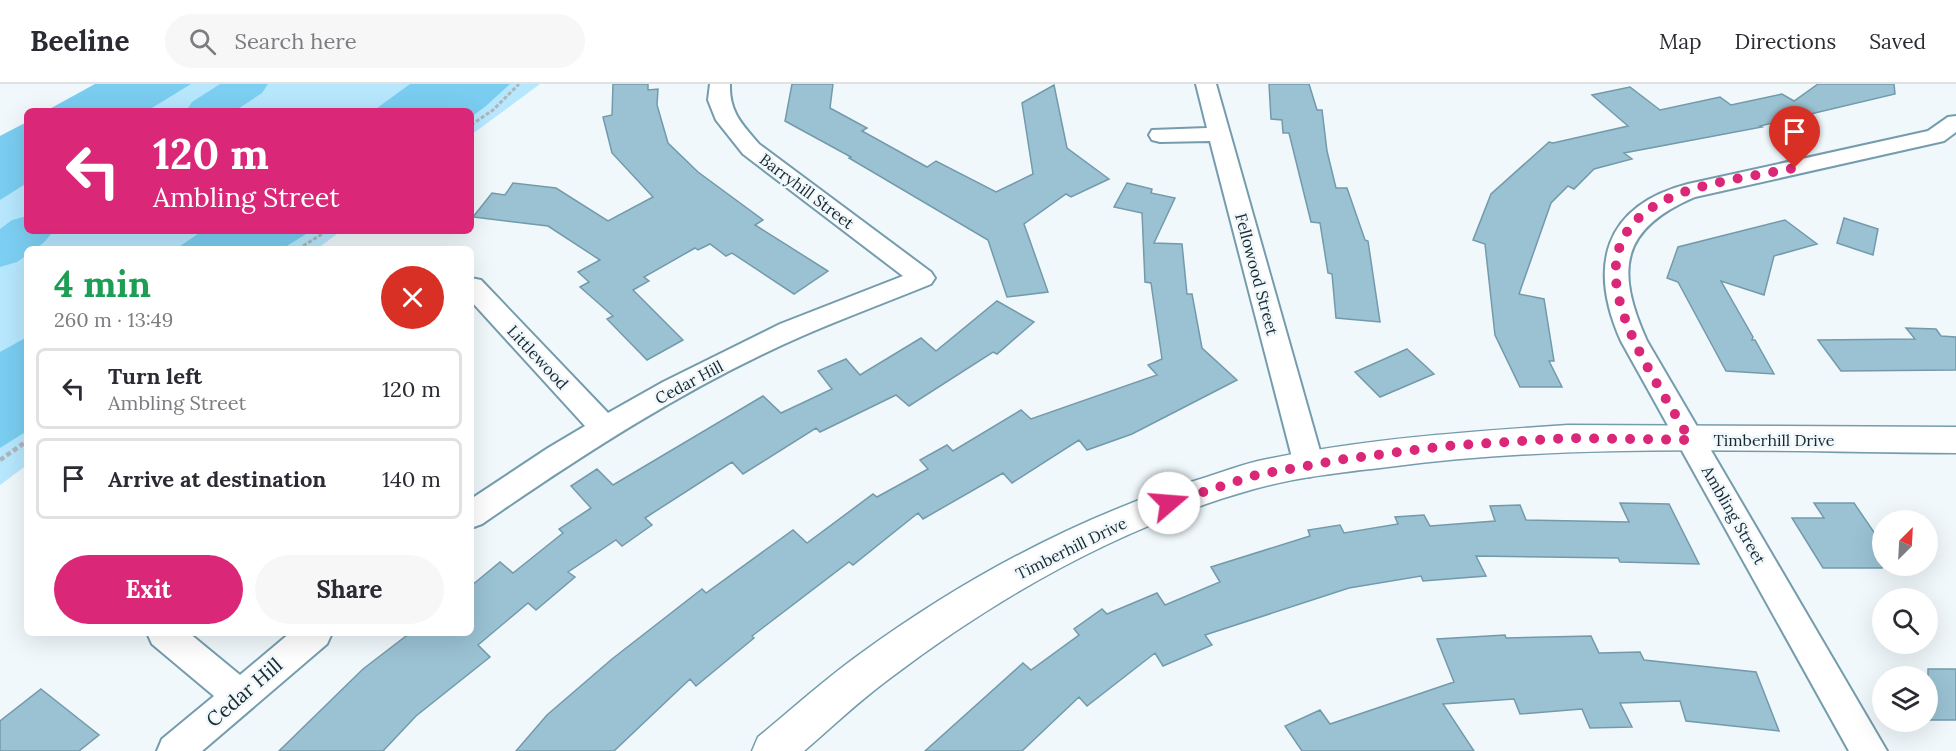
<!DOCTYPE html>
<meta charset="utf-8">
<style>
body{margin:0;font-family:Lora,serif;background:#f7f7f7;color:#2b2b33;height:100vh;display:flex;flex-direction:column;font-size:22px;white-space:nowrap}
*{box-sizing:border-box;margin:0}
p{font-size:20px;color:#7c7c81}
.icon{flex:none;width:33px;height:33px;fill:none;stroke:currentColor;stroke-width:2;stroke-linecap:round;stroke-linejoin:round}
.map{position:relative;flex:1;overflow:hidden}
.drawer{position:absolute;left:24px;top:162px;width:450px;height:390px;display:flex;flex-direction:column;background:#fff;border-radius:9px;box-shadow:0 6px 24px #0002}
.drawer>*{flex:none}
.top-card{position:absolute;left:24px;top:24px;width:450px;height:126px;border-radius:9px;box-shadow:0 6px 24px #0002;background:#db2777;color:#fff;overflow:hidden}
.needle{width:39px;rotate:24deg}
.controls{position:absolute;left:1872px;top:426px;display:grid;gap:12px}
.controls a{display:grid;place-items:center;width:66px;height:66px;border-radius:50%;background:#fff;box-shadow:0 6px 24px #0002;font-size:30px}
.pin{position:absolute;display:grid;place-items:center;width:51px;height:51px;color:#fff;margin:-62px -26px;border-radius:50% 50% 50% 0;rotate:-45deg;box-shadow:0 0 6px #0007}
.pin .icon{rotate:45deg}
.me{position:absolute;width:66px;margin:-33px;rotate:72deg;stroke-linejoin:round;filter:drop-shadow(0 0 4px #0008)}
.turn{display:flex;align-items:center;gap:21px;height:126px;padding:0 30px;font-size:27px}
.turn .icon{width:78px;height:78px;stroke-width:2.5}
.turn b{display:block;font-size:42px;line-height:51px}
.round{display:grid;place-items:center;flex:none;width:63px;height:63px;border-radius:32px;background:#f7f7f7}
.summary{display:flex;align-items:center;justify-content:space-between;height:102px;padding:0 30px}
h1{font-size:36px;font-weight:700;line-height:45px;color:#1e9e55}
.action{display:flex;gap:12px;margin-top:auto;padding:12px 30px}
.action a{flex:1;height:69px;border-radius:36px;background:#db2777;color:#fff;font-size:24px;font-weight:700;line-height:69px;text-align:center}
.action a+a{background:#f7f7f7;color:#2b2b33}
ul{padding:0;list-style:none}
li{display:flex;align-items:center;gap:18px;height:81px;margin:0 12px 9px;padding:0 18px;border:3px solid #e1e1e2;border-radius:9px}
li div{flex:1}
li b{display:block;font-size:22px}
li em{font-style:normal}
header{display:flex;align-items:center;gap:36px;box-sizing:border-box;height:84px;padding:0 30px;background:#fff;border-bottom:2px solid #e1e1e2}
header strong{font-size:28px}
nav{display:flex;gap:33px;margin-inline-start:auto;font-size:21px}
.search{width:420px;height:54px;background:#f7f7f7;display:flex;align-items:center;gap:15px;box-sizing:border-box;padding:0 21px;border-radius:33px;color:#7c7c81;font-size:22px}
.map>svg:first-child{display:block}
.green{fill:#b6e7fd}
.forest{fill:#7acdf0}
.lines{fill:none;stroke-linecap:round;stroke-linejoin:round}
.river{fill:#7ccff2;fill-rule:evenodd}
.building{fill:#9ac2d3;stroke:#739aab;stroke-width:1.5}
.street-casing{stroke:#759cad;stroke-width:4}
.secondary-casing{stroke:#759cad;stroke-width:3}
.path-far1{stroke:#acb7bc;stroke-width:3;stroke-dasharray:4 2;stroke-linecap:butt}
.path{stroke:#acb7bc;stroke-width:4.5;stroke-dasharray:5 3;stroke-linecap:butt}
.street{fill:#fff;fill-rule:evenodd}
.secondary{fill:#fff;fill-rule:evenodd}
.route{stroke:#db2777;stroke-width:10;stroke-dasharray:0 18}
.labels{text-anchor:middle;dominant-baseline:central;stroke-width:5;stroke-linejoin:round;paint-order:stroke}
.street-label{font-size:16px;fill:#192930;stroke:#f0f8fc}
.near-street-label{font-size:20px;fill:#192930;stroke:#f0f8fc}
</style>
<header>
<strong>Beeline</strong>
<div class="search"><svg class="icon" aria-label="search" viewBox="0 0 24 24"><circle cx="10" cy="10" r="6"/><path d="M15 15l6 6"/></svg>Search here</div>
<nav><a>Map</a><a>Directions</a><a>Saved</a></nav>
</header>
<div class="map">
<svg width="1956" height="667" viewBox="0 0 1956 667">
<rect width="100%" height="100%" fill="#f0f8fc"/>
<!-- green -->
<path class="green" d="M95 0H540L471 51V27H46Z
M27 38V147H341L317 165H27V381L0 401V52Z"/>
<!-- forest -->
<path class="forest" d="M95 0H191L147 27H46Z
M410 0H510L486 22 471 33V27H373Z
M27 38V99L0 116V52Z
M202 147H311L282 165H176Z
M27 253V347L0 364V268Z"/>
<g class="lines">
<!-- river -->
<path class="river" d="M220 0H268L262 9 235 27H186L192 18Z
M27 132V147H53C46 157 40 165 27 165V171L17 178 0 183V145L12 136Z"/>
</g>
<!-- building -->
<path class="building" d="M613 0H648V6L658 5 657 21 668 59 698 88 763 136 755 141 828 187 794 210 732 169 726 172 710 160 698 166 695 164 644 193 649 197 633 206 683 256 647 276 607 235 613 232 580 203 589 198 578 188 600 176 548 142 473 133 492 109 505 111 513 99 556 104 608 137 653 113 612 69 603 33 612 31Z
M792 0H833L830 24 867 44 862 47 927 83 936 77 996 108 1033 90 1022 19 1054 1 1067 64 1109 95 1071 113 1066 110 1024 140 1048 208 1007 213 988 156 849 74 851 73 785 37Z
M1269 0H1309L1317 26H1322L1327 67 1336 104H1347L1365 156 1368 157 1380 238 1336 234 1332 190 1328 189 1320 139 1311 138 1289 49H1283L1282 36 1271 35Z
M1818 0H1894L1895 10 1760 42 1762 43 1624 69 1632 75 1594 85 1574 105 1568 102 1551 119 1519 210 1544 215 1554 277H1549L1562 303H1520L1495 251 1485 160 1473 156 1491 110 1549 58 1553 59 1628 42 1592 11 1630 3 1660 26 1720 13 1731 21 1782 10 1794 17Z
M1127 99 1152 105 1151 109 1175 114 1154 159 1182 160 1187 210H1192L1202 264 1237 296 1132 350 1087 366 1079 356 1012 399 1003 389 923 435 918 429 853 481 849 478 752 552 754 554 696 602 690 595 614 667H516L547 631 612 575 702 505 706 509 793 446 807 459 873 410 877 413 928 385 920 376 947 361 953 367 1021 326 1031 335 1157 291 1148 281 1162 275 1151 199 1145 198 1142 129 1114 123Z
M1844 134 1878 145 1873 171 1837 159Z
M1785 136 1817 160 1774 172 1764 211 1721 197 1753 253 1752 256H1755L1774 290 1726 287 1678 198 1667 194 1678 163Z
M997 217 1034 238 997 270 993 268 909 322 896 311 820 348 816 344 743 390 732 378 645 434 652 441 622 462 616 456 568 488 575 493 536 526 528 519 478 561 490 573 416 632 383 667H279L363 585 410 549H471V502L500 478 513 489 563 449 559 445 591 424 571 402 597 385 613 401 763 312 781 329 832 305 818 287 846 275 860 291 921 254 936 267Z
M1906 244 1936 245 1941 252 1956 253V286L1841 287 1818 256 1915 255Z
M1407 265 1434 290 1380 313 1355 288Z
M1620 419 1669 420 1699 480 1620 478 1618 474 1476 472 1486 492 1423 497 1421 492 1349 504 1205 551 1212 561 1163 582 1155 569 1087 622 1079 613 1022 667H925L1023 579 1031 586 1079 551 1074 545 1102 525 1107 530 1157 509 1165 521 1220 498 1211 483 1310 452 1308 446 1340 441 1344 449 1398 440 1395 433 1424 431 1430 442 1495 437 1490 422 1520 421 1526 436 1629 438Z
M1814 419H1854L1882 460V484H1823L1792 434H1824Z
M1505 551 1506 554 1591 552 1599 569 1640 568 1644 576 1756 588 1779 647 1686 637 1680 617 1620 619 1632 643 1590 644 1582 625 1520 630 1514 615 1443 620 1474 667H1302L1285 642 1320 626 1330 640 1454 598 1437 555Z
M1928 585H1956V636H1928Z
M41 605 99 651 79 667H0V637Z"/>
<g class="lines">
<defs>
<path id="street" d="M710 0H730C729 28 742 40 759 60L931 188 935 194 931 200C887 218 843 234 800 253 688 302 582 371 482 440L471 444V415L548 364 585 342 471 217V194L481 196 608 329 663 298 780 240 903 192 743 70 716 36 708 16Z
M1196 0H1216L1324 381 1319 389 1309 393 1299 389 1294 381 1210 57 1160 58 1152 56 1149 51 1152 46 1207 44Z
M1956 32V48L1944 57 1695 113C1620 145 1615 186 1647 257L1887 667H1849L1621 257C1588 183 1603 122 1688 100L1928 47 1948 33Z
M147 549H189L240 591 290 549H332L327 560 202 667H157L162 655 214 612 152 560Z"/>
<path id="secondary" d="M1568 341 1956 343V369C1767 368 1576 358 1388 383 1344 388 1297 393 1254 405 1122 442 998 512 889 595 859 617 832 643 804 667H752L758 653C792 625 825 595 860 570 963 495 1076 434 1197 396 1217 390 1237 382 1258 377 1360 355 1464 348 1568 341Z"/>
</defs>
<!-- street casing -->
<use href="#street" class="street-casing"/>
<!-- secondary casing -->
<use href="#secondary" class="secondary-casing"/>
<!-- path-far1 -->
<path class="path-far1" d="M471 41 493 26 519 0
M298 165 327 147"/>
<!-- path -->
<path class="path" d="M0 376 27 357"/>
<!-- street -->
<use href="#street" class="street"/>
<!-- secondary -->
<use href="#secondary" class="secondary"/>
</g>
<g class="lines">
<!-- route -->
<path class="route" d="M1169 419 1256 391 1345 375 1446 362 1568 354 1690 356C1646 277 1549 154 1687 107 1720 96 1760 91 1795 84"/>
</g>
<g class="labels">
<!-- street labels -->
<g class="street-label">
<text transform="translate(807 107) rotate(37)">Barryhill Street</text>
<text transform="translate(1257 190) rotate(75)">Fellowood Street</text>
<text transform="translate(538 273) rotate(47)">Littlewood</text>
<text transform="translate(689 298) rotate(-28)">Cedar Hill</text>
<text x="1774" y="356">Timberhill Drive</text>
<text transform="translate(1734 431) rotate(60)">Ambling Street</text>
<text transform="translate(1071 464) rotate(-26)">Timberhill Drive</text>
</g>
<!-- near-street labels -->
<g class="near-street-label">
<text transform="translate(244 608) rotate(-41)">Cedar Hill</text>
</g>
</g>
</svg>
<div class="controls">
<a><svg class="needle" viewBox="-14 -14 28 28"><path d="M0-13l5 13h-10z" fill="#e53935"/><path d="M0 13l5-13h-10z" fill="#7c7c81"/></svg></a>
<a><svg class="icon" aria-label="search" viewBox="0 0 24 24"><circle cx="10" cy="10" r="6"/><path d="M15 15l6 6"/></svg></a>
<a><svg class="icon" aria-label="layers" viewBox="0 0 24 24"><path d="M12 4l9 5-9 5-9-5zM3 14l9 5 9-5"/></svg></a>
</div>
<div class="pin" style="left:1795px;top:84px;background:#d93025"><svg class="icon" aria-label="arrive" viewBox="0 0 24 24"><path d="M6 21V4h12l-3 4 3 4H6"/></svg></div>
<svg class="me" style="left:1169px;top:419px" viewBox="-20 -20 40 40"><circle r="19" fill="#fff"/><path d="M0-13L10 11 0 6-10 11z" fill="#db2777"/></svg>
<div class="top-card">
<div class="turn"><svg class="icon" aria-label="left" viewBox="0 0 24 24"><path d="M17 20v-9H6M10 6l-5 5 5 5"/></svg><div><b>120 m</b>Ambling Street</div></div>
</div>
<section class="drawer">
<div class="summary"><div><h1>4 min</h1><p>260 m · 13:49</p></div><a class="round" style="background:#d93025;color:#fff"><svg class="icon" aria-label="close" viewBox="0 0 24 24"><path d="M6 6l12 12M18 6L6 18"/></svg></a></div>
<ul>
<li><svg class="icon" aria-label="left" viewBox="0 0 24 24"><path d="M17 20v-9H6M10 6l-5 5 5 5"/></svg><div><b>Turn left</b><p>Ambling Street</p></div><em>120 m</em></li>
<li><svg class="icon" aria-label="arrive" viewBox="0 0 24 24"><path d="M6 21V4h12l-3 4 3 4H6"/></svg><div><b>Arrive at destination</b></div><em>140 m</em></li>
</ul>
<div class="action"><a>Exit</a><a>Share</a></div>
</section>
</div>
